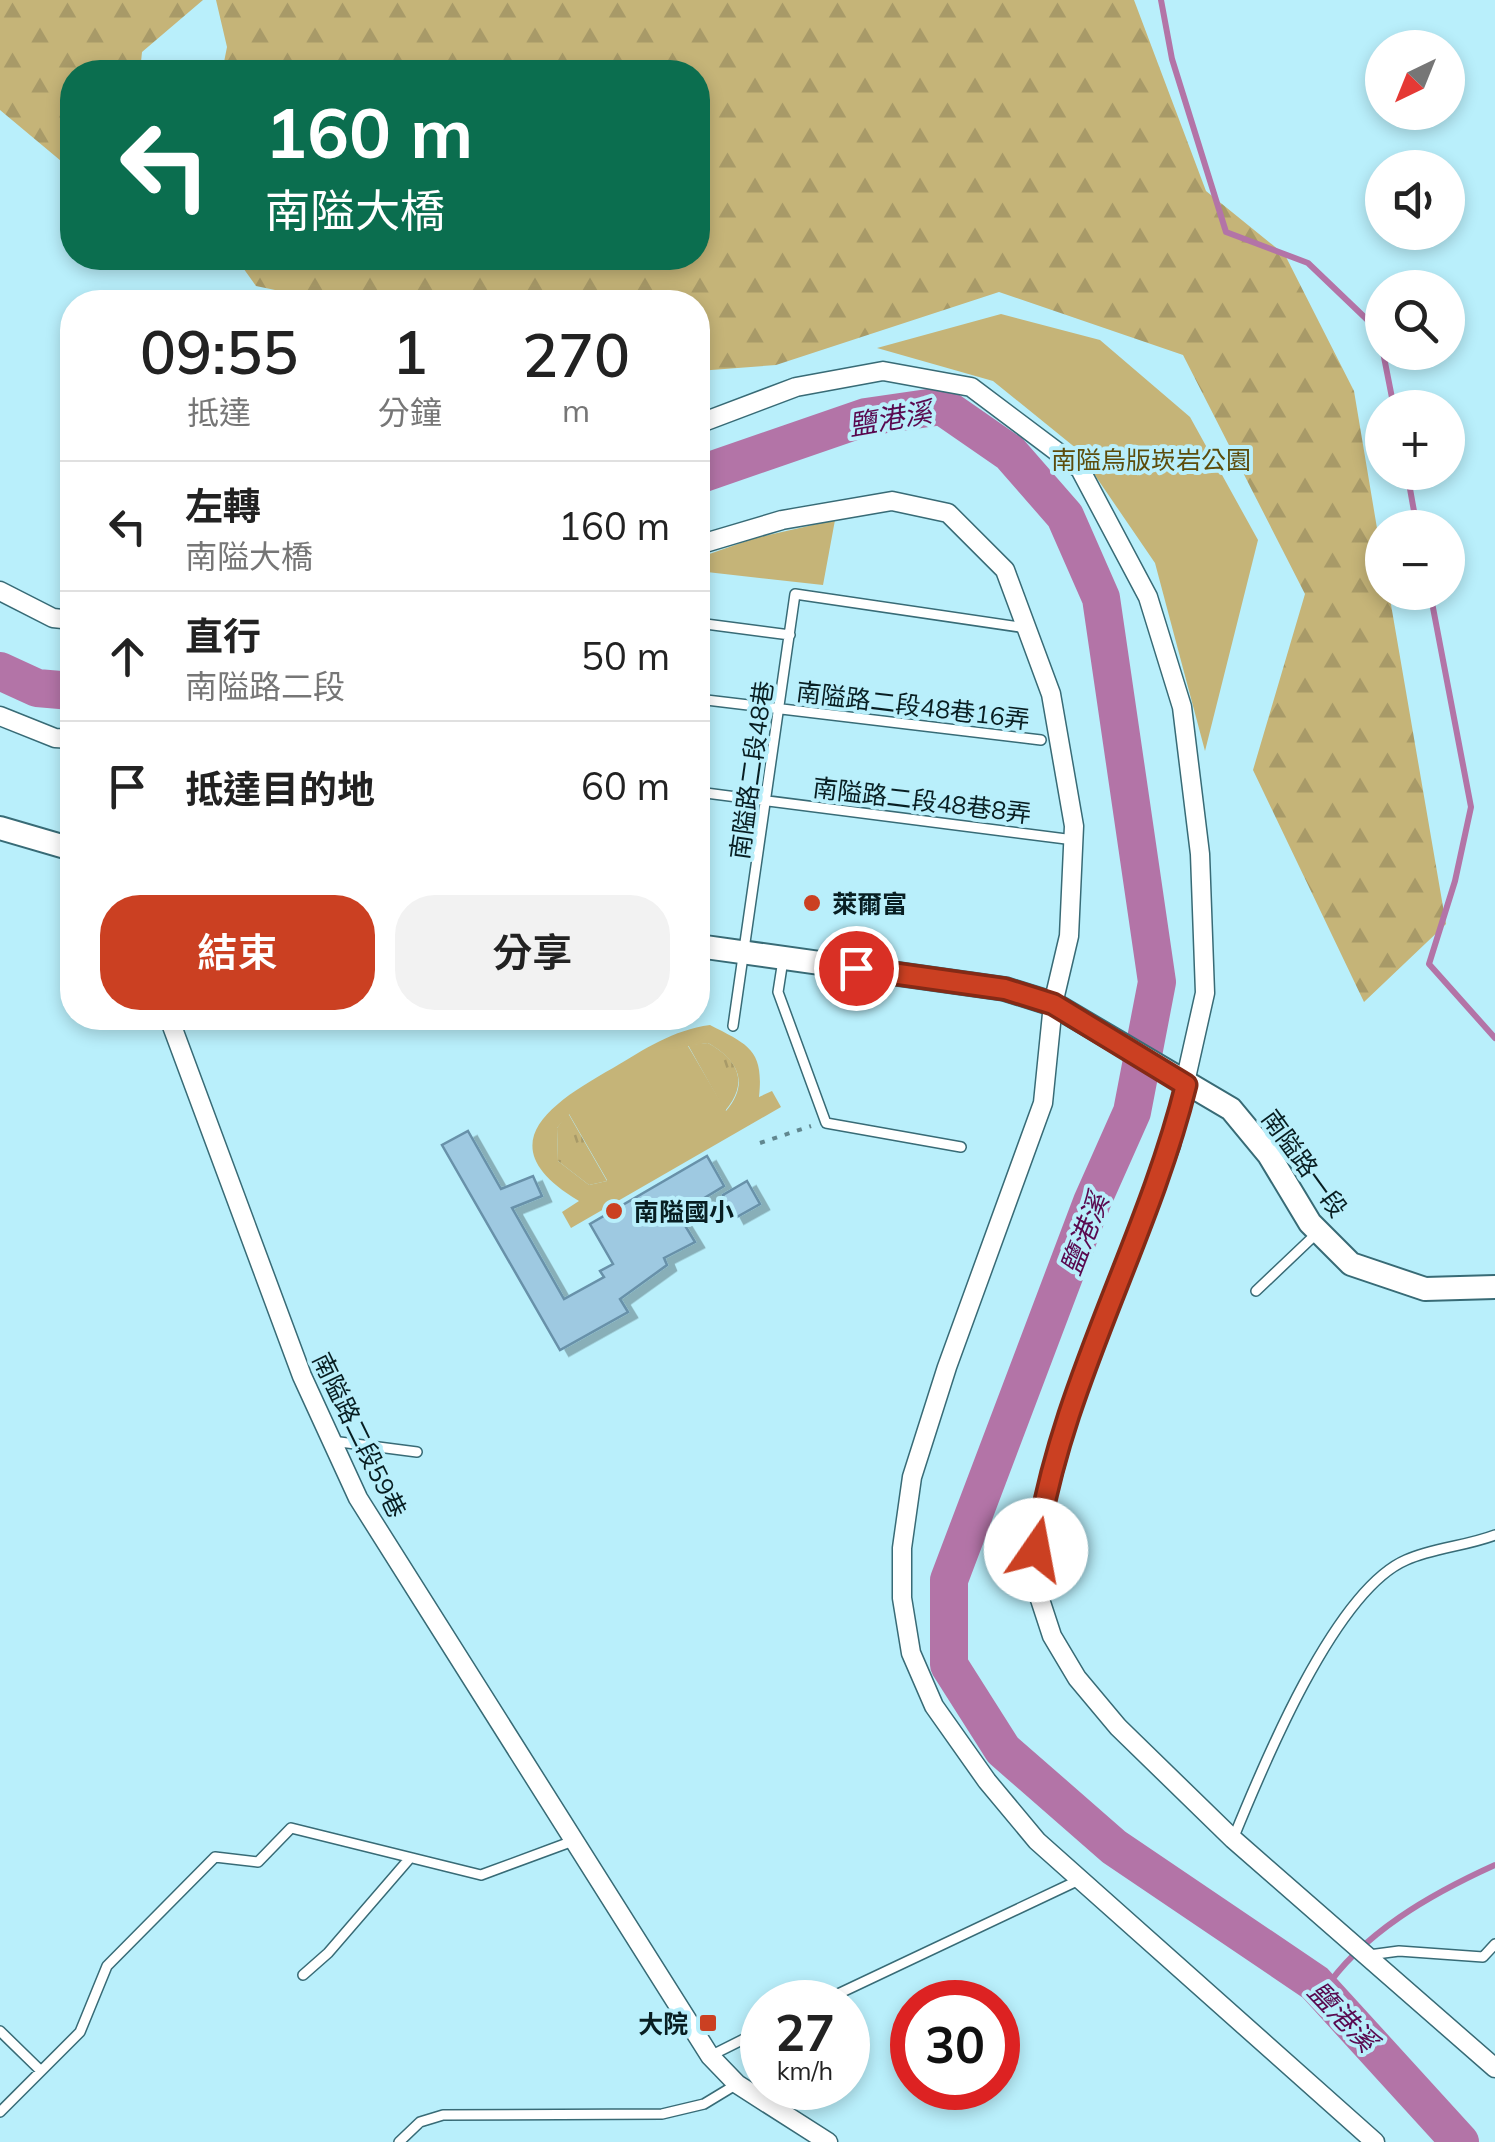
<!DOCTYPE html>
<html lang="zh-TW">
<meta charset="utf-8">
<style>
body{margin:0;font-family:Mulish,"Noto Sans TC",sans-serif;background:#f2f2f2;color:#222;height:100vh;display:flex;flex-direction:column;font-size:38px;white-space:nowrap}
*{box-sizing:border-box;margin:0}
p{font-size:32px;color:#767676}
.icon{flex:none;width:55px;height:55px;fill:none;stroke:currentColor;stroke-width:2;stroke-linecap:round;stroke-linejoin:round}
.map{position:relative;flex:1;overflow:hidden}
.panel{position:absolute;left:60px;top:290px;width:650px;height:740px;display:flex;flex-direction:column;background:#fff;border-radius:40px;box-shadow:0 5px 15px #0003}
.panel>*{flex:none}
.guide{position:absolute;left:60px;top:60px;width:650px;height:210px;border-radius:40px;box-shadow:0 5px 15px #0003;background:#0b6e4f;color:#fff;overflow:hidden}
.needle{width:65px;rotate:223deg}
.fabs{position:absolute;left:1365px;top:30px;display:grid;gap:20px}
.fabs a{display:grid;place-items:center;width:100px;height:100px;border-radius:50%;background:#fff;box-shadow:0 5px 15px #0003;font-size:50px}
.speed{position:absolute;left:740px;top:1980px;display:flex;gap:20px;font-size:50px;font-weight:700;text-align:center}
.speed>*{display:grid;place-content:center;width:130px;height:130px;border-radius:50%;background:#fff;box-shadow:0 5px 15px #0003;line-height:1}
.speed small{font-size:25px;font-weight:400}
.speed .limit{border:15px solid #d22;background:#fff;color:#111}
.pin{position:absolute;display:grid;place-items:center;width:85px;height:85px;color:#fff;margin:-42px;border:5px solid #fff;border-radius:50%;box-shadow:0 2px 10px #0007}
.me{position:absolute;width:110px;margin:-55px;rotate:12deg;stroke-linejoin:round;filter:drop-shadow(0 0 8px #0008)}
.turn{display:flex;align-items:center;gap:35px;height:210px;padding:0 40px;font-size:45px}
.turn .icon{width:130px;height:130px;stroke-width:2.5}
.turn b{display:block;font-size:70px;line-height:85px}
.eta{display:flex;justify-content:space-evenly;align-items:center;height:170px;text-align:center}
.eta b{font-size:60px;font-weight:600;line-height:70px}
.primary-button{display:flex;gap:20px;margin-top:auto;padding:20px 40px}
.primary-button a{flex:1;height:115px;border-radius:40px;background:#cb4022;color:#fff;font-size:40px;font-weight:600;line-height:115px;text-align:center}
.primary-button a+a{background:#f2f2f2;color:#222}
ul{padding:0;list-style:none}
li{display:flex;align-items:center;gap:30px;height:130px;padding:0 40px;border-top:2px solid #e0e0e0}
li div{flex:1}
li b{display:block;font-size:38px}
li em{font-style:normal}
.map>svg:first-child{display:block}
.grass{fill:url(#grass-tufts)}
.forest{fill:url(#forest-firs)}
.park{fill:#c5b478;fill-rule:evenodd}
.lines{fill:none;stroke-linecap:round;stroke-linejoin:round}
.stream{stroke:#b374a7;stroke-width:6}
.river{stroke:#b374a7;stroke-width:38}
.building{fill:#9ec9e1;stroke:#6891a9;stroke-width:2.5;filter:url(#shadow)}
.service-casing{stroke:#386b76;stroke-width:12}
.minor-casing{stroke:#386b76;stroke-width:21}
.tertiary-casing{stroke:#386b76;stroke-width:26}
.path{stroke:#61878f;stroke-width:4;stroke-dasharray:5 8;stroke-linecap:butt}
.service{stroke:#fff;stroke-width:9}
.minor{stroke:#fff;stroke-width:18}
.tertiary{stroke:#fff;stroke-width:22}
.route-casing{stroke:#842a16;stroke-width:25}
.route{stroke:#cb4022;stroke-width:18}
.poi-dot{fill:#cb4022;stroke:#b9effb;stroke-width:4}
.labels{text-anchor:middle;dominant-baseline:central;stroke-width:8;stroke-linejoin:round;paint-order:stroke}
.park-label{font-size:25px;fill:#5c4c0b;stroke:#b9effb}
.street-label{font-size:25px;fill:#081e22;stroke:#b9effb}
.poi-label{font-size:25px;font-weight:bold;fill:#081e22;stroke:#b9effb;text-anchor:start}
.water-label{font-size:28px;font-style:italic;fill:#59094f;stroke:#b9effb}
</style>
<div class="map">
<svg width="1495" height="2142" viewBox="0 0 1495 2142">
<defs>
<pattern id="grass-tufts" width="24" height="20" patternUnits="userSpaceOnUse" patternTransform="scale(2.5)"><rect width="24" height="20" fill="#c5b478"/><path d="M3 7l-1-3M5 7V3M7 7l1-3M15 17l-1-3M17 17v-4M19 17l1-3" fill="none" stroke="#a89a68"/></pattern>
<pattern id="forest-firs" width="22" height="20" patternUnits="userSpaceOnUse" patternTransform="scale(2.5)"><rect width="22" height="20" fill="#c5b478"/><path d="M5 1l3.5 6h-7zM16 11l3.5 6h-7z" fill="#a89a68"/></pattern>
<filter id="shadow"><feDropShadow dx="9" dy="5.5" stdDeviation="0" flood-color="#0004"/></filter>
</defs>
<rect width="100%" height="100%" fill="#b9effb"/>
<!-- grass -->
<path class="grass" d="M708 1043C739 1060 749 1083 725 1111L688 1045Z
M568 1113 607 1181 589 1185 558 1161 557 1128Z"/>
<!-- forest -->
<path class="forest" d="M0 0H203L142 52 140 72H72V164L61 161 0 110Z
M216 0H1134L1206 191 1285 255 1354 391 1382 558V592L1389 593 1446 924 1364 1002 1253 770 1305 594 1183 355 999 292 776 365 698 371V302H332L256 286 236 258H698V72H222L227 47Z"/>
<!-- park -->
<path class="park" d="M1001 314 1100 340 1190 417 1258 540 1205 751 1155 563 1077 449 993 381 877 348Z
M835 520 823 585 698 571V558L755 538Z
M710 1025C749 1045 764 1050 759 1097L772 1091 781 1107 571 1228 562 1212 579 1201C487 1146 549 1104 613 1068 645 1049 673 1030 710 1025ZM708 1043C738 1060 750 1083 726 1111L688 1046ZM569 1114 607 1180V1181L589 1185 558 1161 557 1128Z"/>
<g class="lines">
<!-- stream -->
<path class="stream" d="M1161 0 1172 59 1226 232 1308 263 1379 331 1382 349
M1383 352 1394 408
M1407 472 1417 528
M1430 592 1471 807 1455 881 1429 964 1495 1038
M1323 1992C1362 1933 1431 1894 1495 1865"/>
<!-- river -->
<path class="river" d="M698 475 866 417 942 406 1010 453 1065 516 1101 598 1157 982 1132 1112 1092 1202 949 1580V1665L1003 1750 1114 1847 1315 1983 1460 2142
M0 671 37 688 72 691"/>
</g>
<!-- building -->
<path class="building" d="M468 1131 501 1189 533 1176 542 1196 512 1208 564 1299 604 1277 600 1271 613 1264 590 1224 707 1156 724 1186 678 1214 695 1242 664 1258 667 1265 620 1299 628 1312 560 1350 442 1145Z
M747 1181 760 1204 735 1218 723 1195Z"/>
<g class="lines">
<defs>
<path id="service" d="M698 623 790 635
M698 699 1041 740
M698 792 1074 840
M783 960 778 992 826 1123 961 1147
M733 1026 795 594 1026 628
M1256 1291 1316 1234
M332 1441 417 1452
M1233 1839C1262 1768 1334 1591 1406 1560 1433 1548 1466 1546 1495 1535
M1369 1955 1399 1951 1483 1957 1495 1944
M303 1975 328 1953 410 1858
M821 2002 1077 1881
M0 2031 41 2071
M710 2056 762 2030
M0 2112 80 2032 107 1966 215 1857 258 1862 291 1828 481 1875 573 1841
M399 2142 420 2122 443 2115 662 2114 704 2104 737 2084"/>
<path id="minor" d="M698 424 796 387 883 371 971 387 1080 469 1148 597 1182 707 1200 854 1205 993 1171 1145 1071 1407 1039 1526 1032 1575 1052 1636 1077 1678 1118 1727 1233 1839 1495 2068
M698 545 782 520 892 501 948 513 1005 570 1051 694 1074 826 1069 936 1053 1004 1043 1103 947 1367 912 1477 902 1548V1598L911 1653 934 1706 987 1781 1037 1841 1375 2142
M0 591 53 618 72 620
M0 716 55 738 72 739
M169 1018 302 1376 358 1498 710 2056 737 2084 828 2142"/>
<path id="tertiary" d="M0 828 72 849
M698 946 1005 989 1053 1004 1231 1109 1269 1155 1310 1223 1351 1264 1425 1289 1495 1287"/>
</defs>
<!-- service casing -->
<use href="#service" class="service-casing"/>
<!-- minor casing -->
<use href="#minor" class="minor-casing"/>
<!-- tertiary casing -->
<use href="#tertiary" class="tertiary-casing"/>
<!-- path -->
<path class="path" d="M760 1143 811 1126"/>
<!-- service -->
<use href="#service" class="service"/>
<!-- minor -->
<use href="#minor" class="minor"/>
<!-- tertiary -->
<use href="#tertiary" class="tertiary"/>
</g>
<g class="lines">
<defs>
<path id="route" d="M856 968 1005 989 1053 1004 1186 1085C1147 1243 1059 1388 1036 1550"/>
</defs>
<!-- route casing -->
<use href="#route" class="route-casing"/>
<!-- route -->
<use href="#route" class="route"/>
</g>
<!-- markers -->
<g class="poi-dot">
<circle cx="812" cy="903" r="10"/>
<circle cx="614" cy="1211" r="10"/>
<rect x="698" y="2013" width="20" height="20" rx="5"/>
</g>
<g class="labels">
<!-- park labels -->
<g class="park-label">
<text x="1151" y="459">南隘烏版崁岩公園</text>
</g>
<!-- street labels -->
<g class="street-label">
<text transform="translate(913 705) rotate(7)">南隘路二段48巷16弄</text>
<text transform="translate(751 770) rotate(-82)">南隘路二段48巷</text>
<text transform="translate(922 800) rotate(7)">南隘路二段48巷8弄</text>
<text transform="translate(1305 1163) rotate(54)">南隘路一段</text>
<text transform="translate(360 1435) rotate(64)">南隘路二段59巷</text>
</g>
<!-- poi labels -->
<g class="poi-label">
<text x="832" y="903">萊爾富</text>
<text x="634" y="1211">南隘國小</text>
<text x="688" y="2023" text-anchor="end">大院</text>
</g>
<!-- water labels -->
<g class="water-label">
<text transform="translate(890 418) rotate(-10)">鹽港溪</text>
<text transform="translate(1084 1234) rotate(-69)">鹽港溪</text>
<text transform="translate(1343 2016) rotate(46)">鹽港溪</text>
</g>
</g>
</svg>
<div class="fabs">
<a><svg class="needle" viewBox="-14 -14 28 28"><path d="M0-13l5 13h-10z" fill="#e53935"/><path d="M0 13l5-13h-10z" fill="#767676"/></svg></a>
<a><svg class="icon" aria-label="sound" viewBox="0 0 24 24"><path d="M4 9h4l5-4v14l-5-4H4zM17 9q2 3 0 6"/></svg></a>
<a><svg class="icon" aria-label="search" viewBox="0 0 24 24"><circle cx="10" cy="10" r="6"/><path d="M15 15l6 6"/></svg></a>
<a>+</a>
<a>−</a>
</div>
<div class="speed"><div>27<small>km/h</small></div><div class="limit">30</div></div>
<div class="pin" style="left:856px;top:968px;background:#d93025"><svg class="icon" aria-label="arrive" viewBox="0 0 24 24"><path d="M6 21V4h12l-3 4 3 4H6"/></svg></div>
<svg class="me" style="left:1036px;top:1550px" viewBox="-20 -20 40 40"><circle r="19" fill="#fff"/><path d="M0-13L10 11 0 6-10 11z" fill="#cb4022"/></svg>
<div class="guide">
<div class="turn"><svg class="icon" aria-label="left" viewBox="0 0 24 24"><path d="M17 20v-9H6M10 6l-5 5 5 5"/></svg><div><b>160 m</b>南隘大橋</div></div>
</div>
<section class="panel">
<div class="eta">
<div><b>09:55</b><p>抵達</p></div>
<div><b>1</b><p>分鐘</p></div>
<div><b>270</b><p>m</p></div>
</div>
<ul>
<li><svg class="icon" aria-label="left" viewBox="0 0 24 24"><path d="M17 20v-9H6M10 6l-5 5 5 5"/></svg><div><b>左轉</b><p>南隘大橋</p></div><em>160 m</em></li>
<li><svg class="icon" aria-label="ahead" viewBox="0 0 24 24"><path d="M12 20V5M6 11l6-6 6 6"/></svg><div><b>直行</b><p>南隘路二段</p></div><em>50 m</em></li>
<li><svg class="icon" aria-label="arrive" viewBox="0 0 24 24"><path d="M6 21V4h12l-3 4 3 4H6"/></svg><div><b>抵達目的地</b></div><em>60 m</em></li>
</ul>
<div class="primary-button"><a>結束</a><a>分享</a></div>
</section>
</div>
